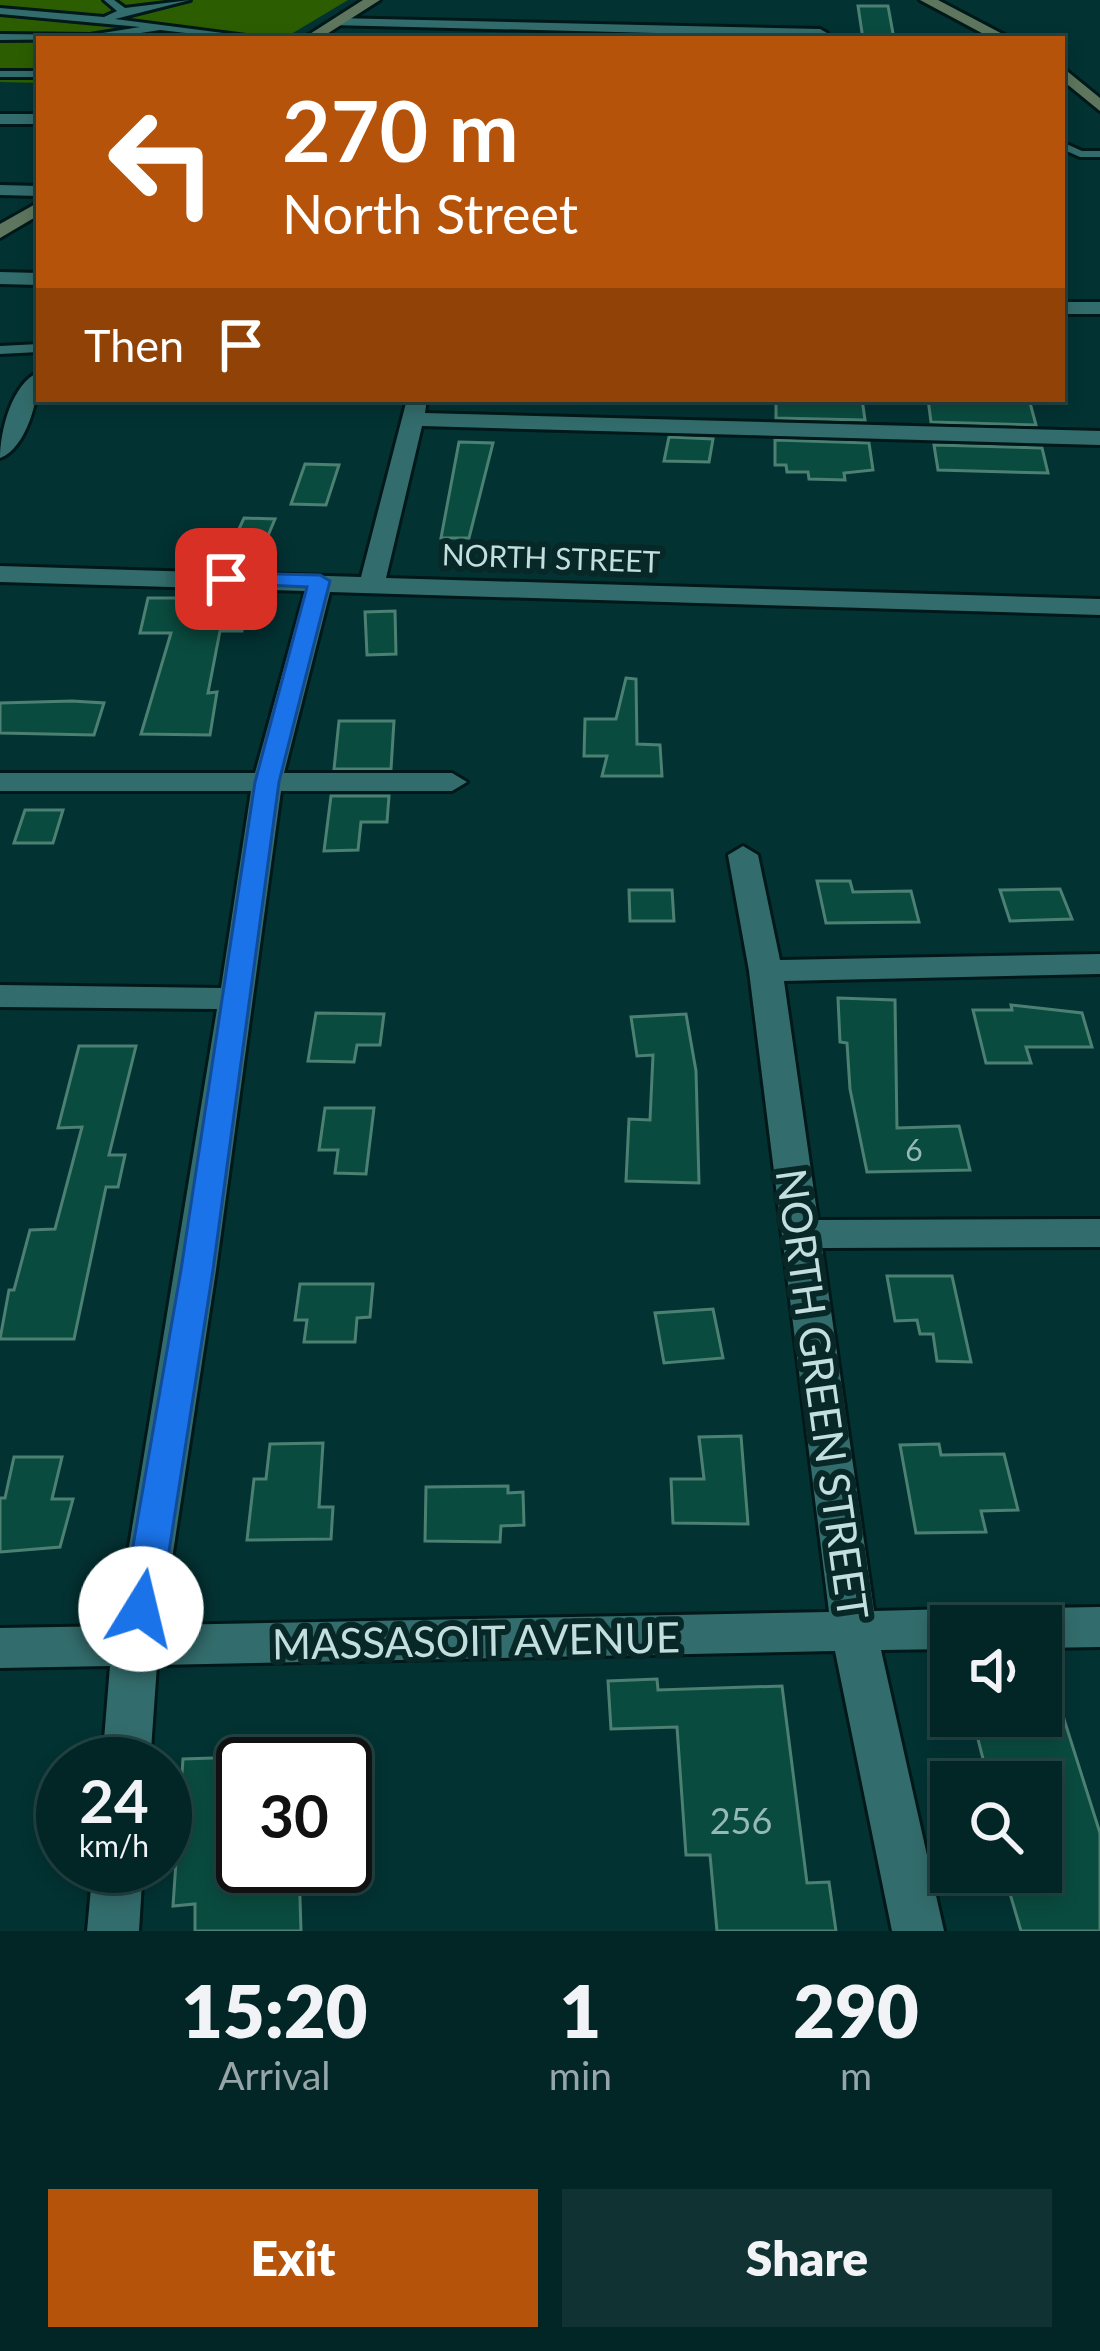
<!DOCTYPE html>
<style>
body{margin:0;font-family:Lato,sans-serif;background:#103232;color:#f1f3f6;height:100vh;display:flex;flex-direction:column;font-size:45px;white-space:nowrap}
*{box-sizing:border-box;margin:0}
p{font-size:39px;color:#96a5a7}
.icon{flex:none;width:66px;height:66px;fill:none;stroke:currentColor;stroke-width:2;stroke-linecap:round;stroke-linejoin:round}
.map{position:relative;height:1931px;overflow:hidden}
.panel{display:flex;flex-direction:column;background:#022626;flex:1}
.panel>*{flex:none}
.top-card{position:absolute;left:36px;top:36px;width:1029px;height:366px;border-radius:0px;box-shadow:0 6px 18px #0003,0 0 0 3px #234343;background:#b45309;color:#fff;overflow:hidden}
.tools{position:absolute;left:930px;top:1605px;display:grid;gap:24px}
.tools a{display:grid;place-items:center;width:132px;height:132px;border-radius:0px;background:#022626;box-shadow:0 6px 18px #0003,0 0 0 3px #234343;font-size:60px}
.speed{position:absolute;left:36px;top:1737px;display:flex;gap:24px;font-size:60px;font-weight:700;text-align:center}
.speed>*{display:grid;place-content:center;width:156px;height:156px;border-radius:50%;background:#022626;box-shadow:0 6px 18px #0003,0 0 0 3px #234343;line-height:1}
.speed small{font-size:30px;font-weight:400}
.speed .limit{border:6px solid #111;border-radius:18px;background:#fff;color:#111}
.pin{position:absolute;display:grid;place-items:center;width:102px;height:102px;color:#fff;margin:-51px;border-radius:24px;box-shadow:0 6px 18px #0006}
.me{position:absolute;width:132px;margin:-66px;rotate:9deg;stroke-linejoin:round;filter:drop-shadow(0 0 9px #0008)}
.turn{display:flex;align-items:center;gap:42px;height:252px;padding:0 48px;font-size:54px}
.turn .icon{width:156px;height:156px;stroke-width:2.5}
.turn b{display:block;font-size:84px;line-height:102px}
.then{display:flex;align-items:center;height:114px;padding:0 48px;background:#0003;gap:24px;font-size:45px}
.eta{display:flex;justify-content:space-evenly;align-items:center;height:204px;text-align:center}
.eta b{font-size:72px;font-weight:800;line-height:84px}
.primary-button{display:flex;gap:24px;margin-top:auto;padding:24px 48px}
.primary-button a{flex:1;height:138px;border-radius:0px;background:#b45309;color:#fff;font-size:48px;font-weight:800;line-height:138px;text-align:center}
.primary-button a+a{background:#103232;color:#f1f3f6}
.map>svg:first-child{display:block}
.green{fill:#2c5e01}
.building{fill:#0a4b3f;stroke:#4c8072;stroke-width:3}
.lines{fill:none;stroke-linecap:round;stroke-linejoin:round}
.service-casing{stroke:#001819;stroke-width:6}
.minor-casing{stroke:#001819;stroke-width:6}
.secondary-casing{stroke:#001819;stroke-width:6}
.service{fill:#336c6c;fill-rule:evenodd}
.minor{fill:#336c6c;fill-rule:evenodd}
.secondary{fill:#5e765d;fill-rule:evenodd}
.route{fill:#1a73e8;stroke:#114b97;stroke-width:3}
.labels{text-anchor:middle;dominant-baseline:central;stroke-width:12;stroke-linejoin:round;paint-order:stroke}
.far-street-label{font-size:30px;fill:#c2dede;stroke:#082727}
.number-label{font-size:30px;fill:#94b9b6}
.near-number-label{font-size:36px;fill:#94b9b6}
.near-street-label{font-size:42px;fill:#c2dede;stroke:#082727}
</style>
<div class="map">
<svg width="1100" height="1931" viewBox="0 0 1100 1931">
<rect width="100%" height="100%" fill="#033233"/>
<!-- green -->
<path class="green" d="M0 0H348L283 39H39V83L0 82Z"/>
<!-- building -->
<path class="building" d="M858 6H888L894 39H863Z
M776 399H862L865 420 776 418Z
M928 399H1029L1036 425 931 422Z
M669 437 713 439 709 462 664 461Z
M775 440 869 443 873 470 844 473 845 480 809 479 808 472H787L786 465H775Z
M459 442 493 443 469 538H441Z
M934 445 1042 448 1048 473 938 470Z
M305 464 339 465 326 505 291 504Z
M244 518 275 519 254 569 221 568Z
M211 593 250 597 242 631H220L208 693 217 692 210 735 141 734 171 633H140L148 598H208Z
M395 611 396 654 367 655 365 612Z
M626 678 636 679 637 744 660 745 662 776H602L607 756H584L585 719H616Z
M0 703 72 701 104 703 94 735 0 733Z
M339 721H394L391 769H334Z
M389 796 387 822H361L358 850 324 851 331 796Z
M25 810H63L53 843H14Z
M817 881H850L853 892 911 891 919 922 826 923Z
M1060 889 1072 919 1010 921 1000 890Z
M629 890H672L674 921H630Z
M838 998 895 1000 897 1128 959 1126 970 1170 867 1172 850 1089 847 1043 840 1042Z
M1011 1005 1082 1013 1092 1047H1026L1031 1063H986L973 1010H1012Z
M316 1013 384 1014 380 1045H357L354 1062 308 1061Z
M686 1014 696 1071 699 1183 626 1181 629 1119 650 1120 653 1055 637 1056 631 1017Z
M79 1046H136L109 1155H125L118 1187H106L74 1339H0L9 1290H14L30 1230 55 1229 82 1127 58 1128Z
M325 1108H374L366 1174 335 1173 338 1150H319Z
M887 1276H952L971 1362 937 1361 933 1334H920L917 1320 895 1321Z
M300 1284H373L370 1317 357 1318 355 1342H304L307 1320H295Z
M713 1309 723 1358 664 1363 655 1313Z
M741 1436 748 1524 673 1523 671 1479H704L699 1437Z
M323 1443 319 1507H333L331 1539 247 1540 254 1479H266L270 1444Z
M939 1444 941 1455 1004 1454 1018 1510 981 1511 986 1532 916 1533 900 1445Z
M14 1457H62L52 1499H73L60 1547 0 1552V1498H5Z
M508 1486V1493L523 1492 524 1525 501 1526 500 1542 425 1541 426 1487Z
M657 1679 658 1690 782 1686 807 1883 829 1882 836 1931H717L710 1855H686L677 1727 611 1729 608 1681Z
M972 1716H1063L1100 1833V1931H1021L1006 1880 1041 1876V1782H989Z
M243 1757V1866H299L301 1931H195V1904L173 1906 183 1759Z"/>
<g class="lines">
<defs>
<path id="service" d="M104 0H114L125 8 190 0 115 19 270 39H206L212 36 160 30 102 39 0 40V34L90 35 140 27 0 14V8L104 17 117 11Z
M0 71H39V77H0Z
M1062 142 1082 151H1100V157H1080L1062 149Z
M39 344V352L0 354V346Z"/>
<path id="minor" d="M336 18 820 29 827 33 820 37 331 25Z
M0 114H39V124H0Z
M0 185 39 186V196L0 195Z
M0 272 39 273V285L0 284Z
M1062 302H1100V314H1062Z
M39 372C39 397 27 448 0 458 0 431 12 383 39 372Z
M407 399H427L425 413 1100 431V445L422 426 386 578 1100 599V615L330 592 284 773H452L467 782 452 791H281L216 1270 162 1625 829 1612 749 971 728 855 743 846 758 855 780 960 1100 954V974L784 981 818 1220 1100 1219V1247L822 1248 874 1611 951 1609 967 1615 973 1626H951V1649L881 1650 944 1931H892L835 1651 157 1665 150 1764H102L110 1666 0 1668V1628L116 1626 217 1009 0 1007V985L221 988 251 791H0V773H255L305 591 0 582V566L361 577Z
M1100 1607V1647L1041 1648V1626H1019L1025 1614 1041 1608Z
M93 1866H143L139 1931H87Z"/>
<path id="secondary" d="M363 0H380L319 39H302Z
M920 0H938L1012 39H993Z
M1062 67 1100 98V111L1062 80Z
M39 202V215L0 238V224Z"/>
</defs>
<!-- service casing -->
<use href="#service" class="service-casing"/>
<!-- minor casing -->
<use href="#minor" class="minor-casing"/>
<!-- secondary casing -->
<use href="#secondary" class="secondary-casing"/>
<!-- service -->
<use href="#service" class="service"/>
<!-- minor -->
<use href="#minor" class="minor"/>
<!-- secondary -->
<use href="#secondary" class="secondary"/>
</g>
<!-- route -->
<path class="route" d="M226 573 320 575 330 581 279 782 213 1270 160 1609 155 1620 141 1625 128 1620 122 1609 181 1270 255 782 307 587 218 583V575Z"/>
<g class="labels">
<!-- far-street labels -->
<g class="far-street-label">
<text transform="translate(551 557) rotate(2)">NORTH STREET</text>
</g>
<!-- number labels -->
<g class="number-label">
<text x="914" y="1149">6</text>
</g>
<!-- near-number labels -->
<g class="near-number-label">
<text x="741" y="1820">256</text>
</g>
<!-- near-street labels -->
<g class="near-street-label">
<text transform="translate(823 1394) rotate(82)">NORTH GREEN STREET</text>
<text transform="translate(476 1640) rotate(-1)">MASSASOIT AVENUE</text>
</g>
</g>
</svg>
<div class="tools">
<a><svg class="icon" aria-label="sound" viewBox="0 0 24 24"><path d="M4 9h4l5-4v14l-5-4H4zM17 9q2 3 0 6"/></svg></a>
<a><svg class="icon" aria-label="search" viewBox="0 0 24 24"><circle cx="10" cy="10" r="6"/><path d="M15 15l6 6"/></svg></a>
</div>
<div class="speed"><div>24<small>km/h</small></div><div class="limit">30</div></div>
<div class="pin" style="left:226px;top:579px;background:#d93025"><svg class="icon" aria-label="arrive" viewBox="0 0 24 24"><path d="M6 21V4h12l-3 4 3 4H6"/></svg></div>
<svg class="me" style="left:141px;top:1609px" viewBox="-20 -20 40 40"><circle r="19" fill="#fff"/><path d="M0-13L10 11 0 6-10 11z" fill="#1a73e8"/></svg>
<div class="top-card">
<div class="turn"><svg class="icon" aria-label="left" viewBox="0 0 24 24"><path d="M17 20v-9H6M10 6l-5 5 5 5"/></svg><div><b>270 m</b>North Street</div></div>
<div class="then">Then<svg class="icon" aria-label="arrive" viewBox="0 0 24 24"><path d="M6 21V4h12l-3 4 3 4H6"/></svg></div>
</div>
</div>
<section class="panel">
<div class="eta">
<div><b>15:20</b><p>Arrival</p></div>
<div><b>1</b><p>min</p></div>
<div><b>290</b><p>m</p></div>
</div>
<div class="primary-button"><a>Exit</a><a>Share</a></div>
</section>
